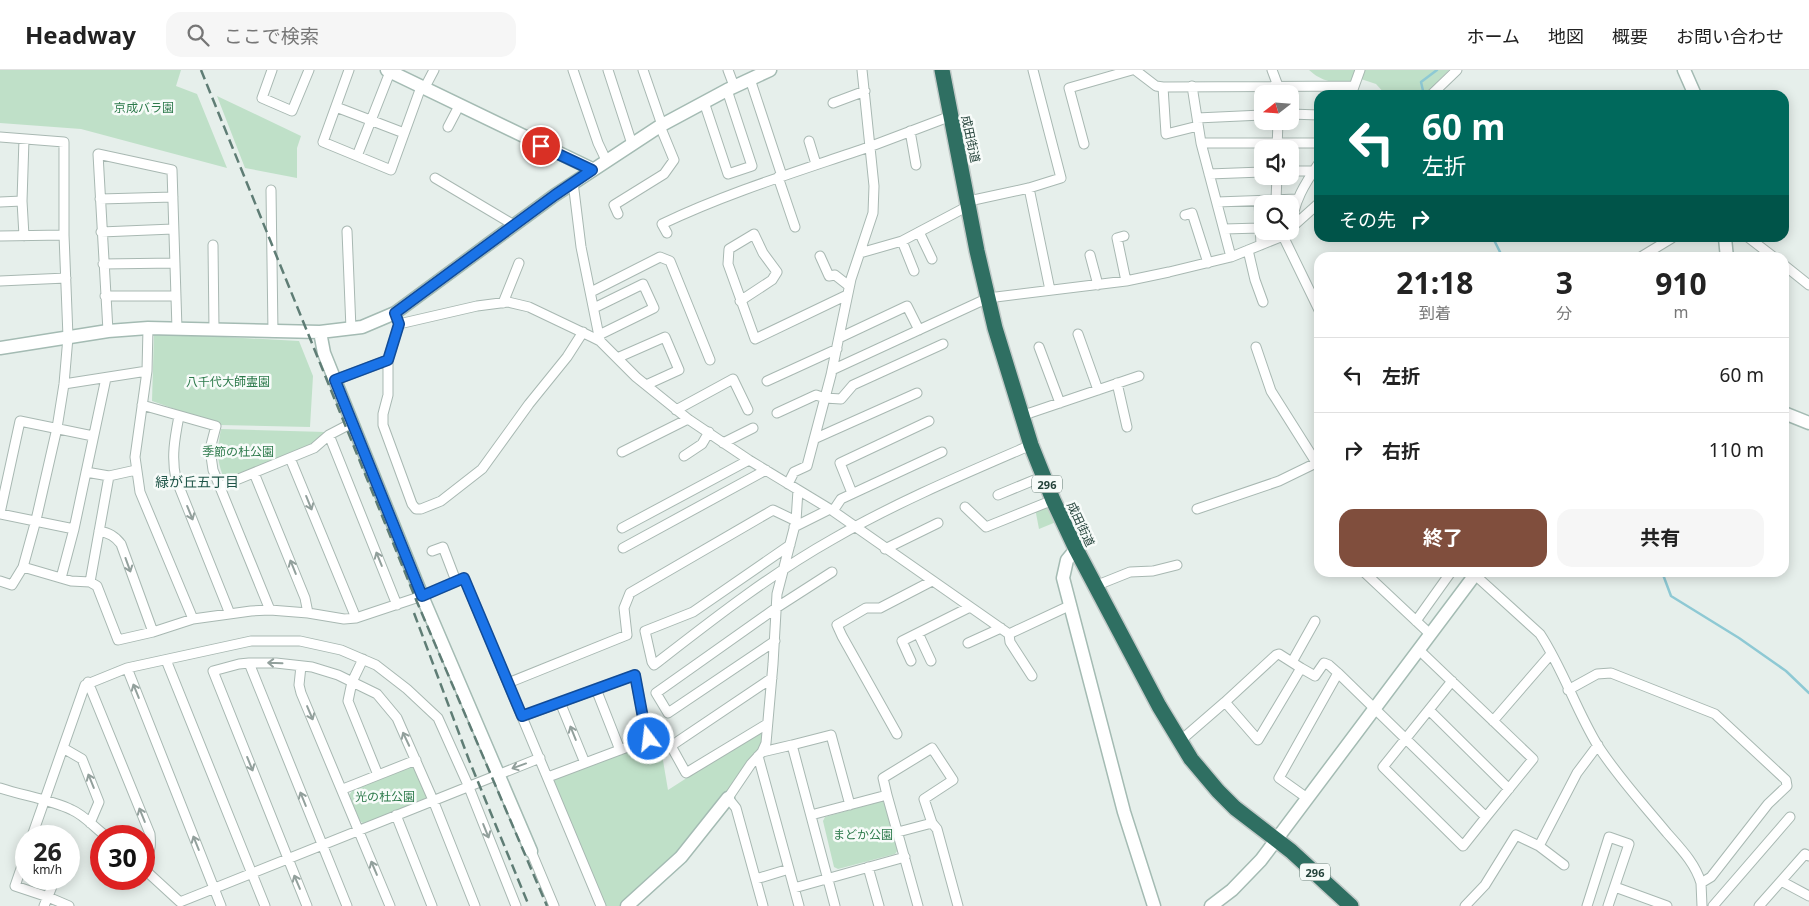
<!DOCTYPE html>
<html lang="ja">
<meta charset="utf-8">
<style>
body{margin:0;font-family:"Noto Sans","Noto Sans JP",sans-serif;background:#f6f6f6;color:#222;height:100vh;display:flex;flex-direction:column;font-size:19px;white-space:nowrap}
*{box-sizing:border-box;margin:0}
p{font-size:16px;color:#767676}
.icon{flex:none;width:28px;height:28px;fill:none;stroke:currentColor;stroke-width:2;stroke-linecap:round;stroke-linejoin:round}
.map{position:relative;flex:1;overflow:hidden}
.details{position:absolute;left:1314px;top:182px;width:475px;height:325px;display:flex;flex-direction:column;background:#fff;border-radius:15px;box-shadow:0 2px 12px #0003}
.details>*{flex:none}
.hud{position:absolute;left:1314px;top:20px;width:475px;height:152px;border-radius:15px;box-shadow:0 2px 12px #0003;background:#00695c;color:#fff;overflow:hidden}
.needle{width:32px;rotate:253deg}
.fabs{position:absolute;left:1254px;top:15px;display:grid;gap:10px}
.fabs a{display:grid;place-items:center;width:45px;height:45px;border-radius:10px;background:#fff;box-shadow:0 2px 12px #0003;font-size:25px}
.speed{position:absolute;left:15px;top:755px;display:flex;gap:10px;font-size:25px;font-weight:700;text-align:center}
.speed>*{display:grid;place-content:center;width:65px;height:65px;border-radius:50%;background:#fff;box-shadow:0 2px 12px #0003;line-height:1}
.speed small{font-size:12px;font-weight:400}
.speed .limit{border:8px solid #d22;background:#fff;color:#111}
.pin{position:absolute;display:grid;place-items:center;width:42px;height:42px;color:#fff;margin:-21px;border:2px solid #fff;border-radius:50%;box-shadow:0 1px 5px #0007}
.me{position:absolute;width:55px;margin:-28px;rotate:345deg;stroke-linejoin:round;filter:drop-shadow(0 0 4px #0008)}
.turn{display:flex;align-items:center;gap:18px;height:105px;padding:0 25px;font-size:22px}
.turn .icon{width:65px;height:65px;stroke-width:2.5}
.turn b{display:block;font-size:35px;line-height:42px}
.then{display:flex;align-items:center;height:48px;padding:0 25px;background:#0003;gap:10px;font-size:19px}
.eta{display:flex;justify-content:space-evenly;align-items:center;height:85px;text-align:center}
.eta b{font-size:30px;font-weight:700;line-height:35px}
.action{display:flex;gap:10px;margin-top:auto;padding:10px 25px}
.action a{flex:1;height:58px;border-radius:15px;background:#804e3d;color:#fff;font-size:20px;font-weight:700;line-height:58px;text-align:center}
.action a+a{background:#f6f6f6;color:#222}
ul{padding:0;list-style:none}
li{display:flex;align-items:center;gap:15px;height:75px;padding:0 25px;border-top:1px solid #e0e0e0}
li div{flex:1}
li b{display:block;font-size:19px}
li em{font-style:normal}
header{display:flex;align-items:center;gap:30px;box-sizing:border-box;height:70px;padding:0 25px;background:#fff;border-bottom:1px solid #e0e0e0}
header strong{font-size:24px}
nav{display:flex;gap:28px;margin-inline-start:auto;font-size:18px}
.search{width:350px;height:45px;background:#f6f6f6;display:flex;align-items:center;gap:12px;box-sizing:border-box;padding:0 18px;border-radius:15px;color:#767676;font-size:19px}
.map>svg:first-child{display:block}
.green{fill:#bfe0c8}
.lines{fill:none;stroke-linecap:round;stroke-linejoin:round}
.stream{stroke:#8ec9d4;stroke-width:2.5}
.street-casing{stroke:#a8b8b2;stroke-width:11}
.secondary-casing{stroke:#a4bbb3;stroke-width:15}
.highway-casing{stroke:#c2cac8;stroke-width:18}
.street{stroke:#fff;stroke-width:9}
.secondary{stroke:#fff;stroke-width:12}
.highway{stroke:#2f6f62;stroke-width:15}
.rail{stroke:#5f7d75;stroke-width:2.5;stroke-dasharray:10 5;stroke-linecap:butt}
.oneway{stroke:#92a09c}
.route-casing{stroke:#114b97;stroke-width:12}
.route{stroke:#1a73e8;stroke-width:9}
.labels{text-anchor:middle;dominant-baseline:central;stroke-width:5;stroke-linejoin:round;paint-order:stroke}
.shield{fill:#f7fbf9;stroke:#637a73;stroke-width:1}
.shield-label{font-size:11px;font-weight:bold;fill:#24423a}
.park-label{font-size:12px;fill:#2d7a4b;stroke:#f7fbf9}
.street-label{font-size:12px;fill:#24423a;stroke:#f7fbf9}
.neighbourhood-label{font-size:14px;fill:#1f5548;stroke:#f7fbf9}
</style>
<header>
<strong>Headway</strong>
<div class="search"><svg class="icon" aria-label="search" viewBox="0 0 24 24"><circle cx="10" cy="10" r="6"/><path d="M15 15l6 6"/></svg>ここで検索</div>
<nav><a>ホーム</a><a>地図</a><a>概要</a><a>お問い合わせ</a></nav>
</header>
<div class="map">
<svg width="1809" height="836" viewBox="0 0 1809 836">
<rect width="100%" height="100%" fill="#e6efeb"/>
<!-- green -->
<path class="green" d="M0 0H181L176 16 197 24 227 98 81 59 0 53Z
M1309 0H1356L1352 13C1334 13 1322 12 1309 0Z
M1363 0H1449L1424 25H1386L1376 14 1361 9Z
M217 26 301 66 297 78V108L245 98Z
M154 263 299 271 313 306 310 357 220 355 152 331Z
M221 359 326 362 309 376 225 410C216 391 217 380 221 359Z
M1048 435 1056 452 1039 459 1035 438Z
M760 661 763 664 762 674 751 694 681 787 627 836H603L548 708 659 667 668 720Z
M411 695 415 696 428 725 426 728 364 754 360 751 349 725 353 720Z
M882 731 887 736 898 780 895 784 838 799 834 797 823 751 825 747Z"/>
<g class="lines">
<!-- stream -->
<path class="stream" d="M1424 25 1421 12 1437 0
M1493 168 1503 188
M1662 502 1671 526 1739 568 1786 601 1809 623"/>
<defs>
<path id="street" d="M272 0 262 28 292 41 309 0
M349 0 323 72 391 100 421 17
M573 0 598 73 606 90
M608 0 632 74
M643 0 662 55
M728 0 734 16
M1135 0 1156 16 1163 17 1354 16
M1272 0 1278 16V24
M750 9 782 106
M1192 16 1201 73 1231 187
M1163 17 1166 64 1198 56
M424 19 434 0
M1351 25 1360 0
M1431 25 1457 0
M704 32 728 104 752 96 727 20
M833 33 865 21
M336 37 404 63
M1290 44 1319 45
M1197 48 1262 45
M448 57 459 36
M910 61 916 95
M0 67 64 72V165L68 267 64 314 57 358 36 450 23 497 12 515 0 511
M809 71 816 94
M1201 73H1319
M1084 74 1069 18 1132 0
M1277 79 1278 51
M357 86 390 2
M1290 101H1313
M1209 104 1262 102
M778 107 795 157
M435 108 514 155
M573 112 581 177 600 271
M1029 118 1050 220
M271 120 273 262
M100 129 173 127
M1276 130 1277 106
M969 131 1029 118 1061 108 1033 0
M1259 131 1261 175
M0 132 22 131
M1217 132 1298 129
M618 144 614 135 664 104 674 90 660 56
M1185 145 1192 143 1208 193
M1292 158C1292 133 1306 112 1319 93
M1224 159 1260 158
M1290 159 1319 133
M347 161 351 259
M101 162 173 159
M919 162 932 189
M667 163 662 154C729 122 799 101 869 77 896 67 924 56 951 46
M0 166 64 165
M24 166 22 131 24 69
M1124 166 1117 168 1126 211
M1283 166 1319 240
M1749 168 1775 188
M902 171 914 201
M213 175 214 259
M1248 180 1255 210 1263 232
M860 183 902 171 970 135
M1090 185 1098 215
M820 186 829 206 835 205 849 216
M1639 188 1672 168
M103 194 175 193
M1784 195 1809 215
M0 211 66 208
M591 222 660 187 670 191 710 290
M105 226H176
M740 231 772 210 777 202 763 183 754 164 729 179 728 194 755 269 847 225
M503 233 519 193
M594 238 643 214 654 238 599 265
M395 243 399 254 477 236 508 232 529 237 592 267 600 271 636 307 688 349 749 390 833 441 1009 564 1071 535
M399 254 388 290V325L383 344V355L412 434 416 439H421L441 431 482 399 529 334 567 287 583 262
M148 258 147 301 135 387 140 422 193 549
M108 261 98 84 172 100 177 259
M1078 264 1098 320
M839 268 907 236 919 260
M1039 277 1060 333
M1256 277 1271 321 1319 397
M617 288 665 267 679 300 646 315
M832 300 988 228 1126 211 1169 202 1231 187 1283 166 1288 161
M335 310 388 290
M767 311 837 279
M1117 313 1127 357
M64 314 147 301
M142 335 216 356 210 379 213 400 270 540
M676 340 733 309 748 340
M777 343 816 325 825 328 841 329 853 315 943 274
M179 346C175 367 171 387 176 409L230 544
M1021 346 1139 306
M329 365 397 535
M814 369 917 323
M723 373 753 358
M622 382 688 349
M684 386 702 374 709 362
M290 388 356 548
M86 402 109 406 136 400
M254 403 305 528 308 543
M788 414 794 402 807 396 831 305 851 209 873 143 874 116 862 0
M219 417 314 378 329 365 352 353
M852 423 840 393 929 351
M998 425 1044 406
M965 437 986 457 1053 430
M1197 439 1279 411 1316 393
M833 441 841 429 942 382
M0 443 20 351 93 366
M0 444 74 459
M794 457 830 439
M622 458 749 390
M99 461C109 463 115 466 121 474L153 562
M790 475 693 542 645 561 652 592 654 595C712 550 769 505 833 469 897 432 964 404 1031 375
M623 478 766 400
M885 479 938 453
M432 481 443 477 456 511
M23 497 71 511 90 512 97 516 118 570 153 562 193 549 251 541 270 540 308 543 344 549 356 548 422 526 464 508 601 836
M1364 502 1430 564
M1475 505 1540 564C1563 599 1576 640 1598 676 1618 707 1643 734 1667 763 1681 779 1695 793 1701 813L1711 807 1768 734 1787 716 1786 710 1715 644 1611 603 1597 604 1568 620
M61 508 74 459 106 308
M90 512 109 406
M1095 516 1130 502 1153 501 1177 495
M1416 551 1451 502
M918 563 931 591
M1009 564 1010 572 1032 606
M775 571 668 643 656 623 776 538 832 502
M968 573 1001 558
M1279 584 1301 598 1258 670 1225 632 1276 585Z
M363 589 352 612 348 631 378 705
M166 590 265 836
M911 591 902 571 970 537
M1292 592 1315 551
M249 593 347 836
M301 596 299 615 301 623 390 836
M127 598 221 836
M1301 598 1315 606 1324 593 1329 595 1338 603
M1452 611 1383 697 1463 776 1486 747
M88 612 150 764C151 775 151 781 144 789
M508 613 627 565 624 538 630 523 773 440 796 451
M596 619 620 680
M560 632 585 693
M1429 640 1509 719
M523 646 635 605 643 648 649 669 548 707
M1493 651 1551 584
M767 654 686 703 671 676 772 608
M897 664 842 566 837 555 866 538H880L932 511
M1180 671 1225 632
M792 675 831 665 850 735
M63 678 82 689 99 732 90 753
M762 682 792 675 835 836
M758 686 799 836
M0 718C24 726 49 729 72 740 84 745 95 758 106 766
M343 719 416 690
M887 725 918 836
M1307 728 1279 708 1338 603 1486 747 1533 689 1418 579
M396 745 432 836
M811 745 887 725 883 708 932 678 953 710 924 729 932 753 937 759 958 836
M898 762 932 753
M32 766 85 615 127 598 251 571H300L341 580 376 595 407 619 438 648 468 715 516 836
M531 781 554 836
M26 784 15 816 48 827 69 836
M1564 795 1539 776 1577 703 1598 675
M868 797 879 836
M144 799 180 832 540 688
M756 809 789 799
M1781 811 1809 826
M1701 813 1702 836
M1615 817 1667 836
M794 818 905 787
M44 836 55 809
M307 836 213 601 239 594 249 593H276L312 597 338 605 377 624 397 648 433 730 475 836
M763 836 736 738 728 728 751 694 762 682 766 673 773 594 777 524 796 451 798 420
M1465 836 1485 815 1516 765 1539 776
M1587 836 1609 767 1629 774 1608 836
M1713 836 1790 747
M1759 836 1805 784 1809 786"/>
<path id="secondary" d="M387 0 592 99
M1684 0 1695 25
M1725 168 1727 188
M320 262 324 283 422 526 531 781
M0 278 108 261 148 258 320 262 362 257 395 243 555 125 660 56 727 20 770 0
M1784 343 1809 353
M1076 479 1067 490 1063 508 1124 742 1154 836
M627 836 681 787 728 728
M1211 836 1232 820 1261 790 1477 502"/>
<path id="highway" d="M942 0 977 181 995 258 1031 375 1053 430 1076 479 1159 636 1191 689 1218 721 1235 738 1291 781 1351 836"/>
</defs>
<!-- street casing -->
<use href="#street" class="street-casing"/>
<!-- secondary casing -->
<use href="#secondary" class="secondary-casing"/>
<!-- highway casing -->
<use href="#highway" class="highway-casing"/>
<!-- street -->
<use href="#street" class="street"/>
<!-- secondary -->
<use href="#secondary" class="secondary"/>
<!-- highway -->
<use href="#highway" class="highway"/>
<!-- rail -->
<path class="rail" d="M201 0 417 532 547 836
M414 543 469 690 529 836"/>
</g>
<!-- one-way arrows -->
<defs><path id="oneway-shaft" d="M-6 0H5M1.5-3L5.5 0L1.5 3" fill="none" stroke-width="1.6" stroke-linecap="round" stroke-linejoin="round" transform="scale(1.25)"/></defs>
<g class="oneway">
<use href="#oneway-shaft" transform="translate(309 433) rotate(68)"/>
<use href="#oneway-shaft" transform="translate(190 443) rotate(68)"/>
<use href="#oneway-shaft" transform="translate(379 489) rotate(-112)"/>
<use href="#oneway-shaft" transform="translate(128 495) rotate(70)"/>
<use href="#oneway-shaft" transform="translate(293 497) rotate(-112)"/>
<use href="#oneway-shaft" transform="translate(275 593) rotate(-178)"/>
<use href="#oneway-shaft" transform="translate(136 621) rotate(-112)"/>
<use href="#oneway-shaft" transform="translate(310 643) rotate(67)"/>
<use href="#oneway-shaft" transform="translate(573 663) rotate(-112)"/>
<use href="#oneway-shaft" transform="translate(406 669) rotate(-115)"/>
<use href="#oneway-shaft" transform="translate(250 694) rotate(68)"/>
<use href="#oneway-shaft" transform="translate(519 696) rotate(160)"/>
<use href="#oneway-shaft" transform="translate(91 711) rotate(-112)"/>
<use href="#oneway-shaft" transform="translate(303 729) rotate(-112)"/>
<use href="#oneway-shaft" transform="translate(142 745) rotate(-112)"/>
<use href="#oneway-shaft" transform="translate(486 761) rotate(68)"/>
<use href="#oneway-shaft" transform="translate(196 773) rotate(-112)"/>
<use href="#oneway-shaft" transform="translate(374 798) rotate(-113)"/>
<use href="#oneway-shaft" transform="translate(297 812) rotate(-113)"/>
</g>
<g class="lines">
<defs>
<path id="route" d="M541 76 592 100 555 125 395 243 399 254 388 290 335 310 422 526 464 508 522 646 635 605 643 648 649 669"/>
</defs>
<!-- route casing -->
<use href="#route" class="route-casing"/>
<!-- route -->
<use href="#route" class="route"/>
</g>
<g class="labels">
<!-- shield labels -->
<g class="shield">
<rect x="1032" y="405.5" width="30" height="17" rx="4"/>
<rect x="1300" y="793.5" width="30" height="17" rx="4"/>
</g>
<g class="shield-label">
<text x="1047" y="414">296</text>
<text x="1315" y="802">296</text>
</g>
<!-- park labels -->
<g class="park-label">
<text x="144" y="37">京成バラ園</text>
<text x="228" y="311">八千代大師霊園</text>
<text x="238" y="381">季節の杜公園</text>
<text x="385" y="726">光の杜公園</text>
<text x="863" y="764">まどか公園</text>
</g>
<!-- street labels -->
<g class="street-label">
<text transform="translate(971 69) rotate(78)">成田街道</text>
<text transform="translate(1081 454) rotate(65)">成田街道</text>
</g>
<!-- neighbourhood labels -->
<g class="neighbourhood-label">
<text x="197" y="411">緑が丘五丁目</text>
</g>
</g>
</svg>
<div class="fabs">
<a><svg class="needle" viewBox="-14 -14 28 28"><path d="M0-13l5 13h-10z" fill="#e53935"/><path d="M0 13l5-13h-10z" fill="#767676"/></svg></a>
<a><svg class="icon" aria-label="sound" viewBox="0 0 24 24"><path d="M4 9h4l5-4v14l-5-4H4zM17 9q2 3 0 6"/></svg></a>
<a><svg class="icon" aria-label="search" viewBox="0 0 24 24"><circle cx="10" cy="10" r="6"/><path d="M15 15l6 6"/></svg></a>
</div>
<div class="speed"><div>26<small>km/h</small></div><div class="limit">30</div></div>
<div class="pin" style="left:541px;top:76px;background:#d93025"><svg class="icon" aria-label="arrive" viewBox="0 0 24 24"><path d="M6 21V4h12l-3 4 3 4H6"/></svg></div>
<svg class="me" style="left:649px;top:669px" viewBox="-20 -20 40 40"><circle r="17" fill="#1a73e8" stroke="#fff" stroke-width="3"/><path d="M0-11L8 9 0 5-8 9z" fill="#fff"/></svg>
<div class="hud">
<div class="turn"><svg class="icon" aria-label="left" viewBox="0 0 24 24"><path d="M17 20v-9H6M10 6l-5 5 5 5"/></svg><div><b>60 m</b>左折</div></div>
<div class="then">その先<svg class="icon" aria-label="right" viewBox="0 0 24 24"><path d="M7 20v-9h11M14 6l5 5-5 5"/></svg></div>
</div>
<section class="details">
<div class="eta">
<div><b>21:18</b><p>到着</p></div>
<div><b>3</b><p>分</p></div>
<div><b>910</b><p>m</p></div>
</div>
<ul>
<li><svg class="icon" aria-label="left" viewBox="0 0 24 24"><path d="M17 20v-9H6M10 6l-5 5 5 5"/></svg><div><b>左折</b></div><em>60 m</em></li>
<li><svg class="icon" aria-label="right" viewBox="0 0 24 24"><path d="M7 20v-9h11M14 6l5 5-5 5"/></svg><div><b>右折</b></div><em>110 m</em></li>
</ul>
<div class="action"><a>終了</a><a>共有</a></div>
</section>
</div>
